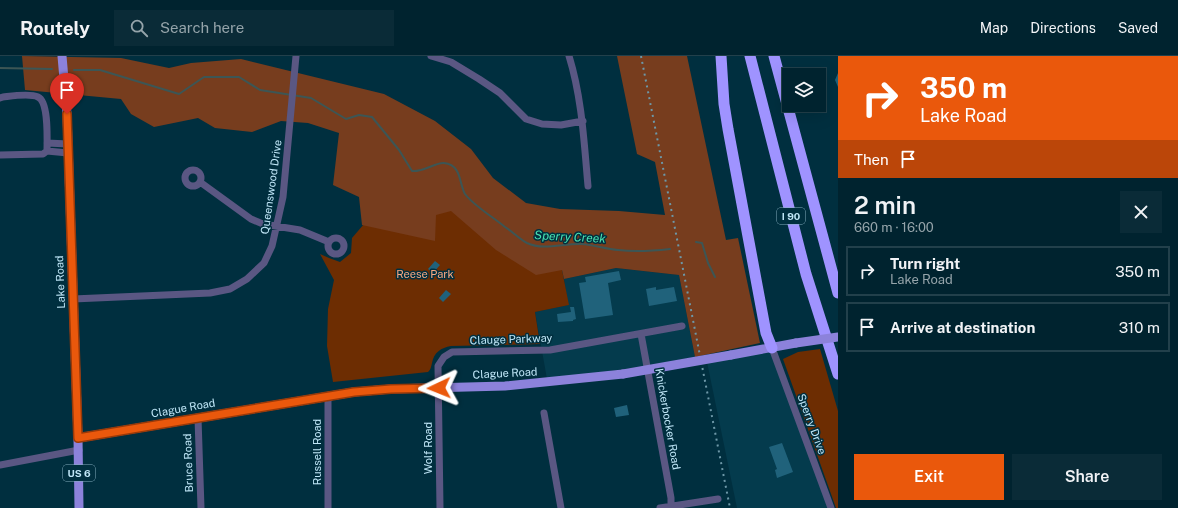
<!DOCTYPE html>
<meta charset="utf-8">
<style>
body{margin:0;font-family:"Public Sans",sans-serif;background:#0a2b37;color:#f1f3f6;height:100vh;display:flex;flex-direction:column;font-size:15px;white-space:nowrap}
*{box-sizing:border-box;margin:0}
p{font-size:13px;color:#95a4aa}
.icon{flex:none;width:22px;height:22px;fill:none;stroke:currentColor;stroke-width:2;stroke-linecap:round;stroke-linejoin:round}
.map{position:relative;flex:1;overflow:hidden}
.panel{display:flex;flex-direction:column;background:#00232f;width:340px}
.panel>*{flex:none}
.banner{background:#ea580c;color:#fff;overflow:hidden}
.buttons{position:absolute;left:782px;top:12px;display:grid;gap:8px}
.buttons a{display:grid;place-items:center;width:44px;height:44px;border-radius:0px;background:#00232f;box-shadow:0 4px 16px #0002,0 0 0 1px #22404b;font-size:20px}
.pin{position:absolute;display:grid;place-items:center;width:34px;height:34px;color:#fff;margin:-41px -17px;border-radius:50% 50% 50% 0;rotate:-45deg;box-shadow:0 0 4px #0007}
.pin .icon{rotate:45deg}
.me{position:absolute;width:44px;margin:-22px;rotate:268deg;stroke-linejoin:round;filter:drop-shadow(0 0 3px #0008)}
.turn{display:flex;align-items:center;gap:14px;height:84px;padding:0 16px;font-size:18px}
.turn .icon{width:52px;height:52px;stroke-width:2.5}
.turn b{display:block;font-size:28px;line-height:34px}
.then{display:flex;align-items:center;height:38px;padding:0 16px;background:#0003;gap:8px;font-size:15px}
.round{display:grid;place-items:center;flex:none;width:42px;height:42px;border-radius:0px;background:#0a2b37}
.summary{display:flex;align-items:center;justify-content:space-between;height:68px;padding:0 16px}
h1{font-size:24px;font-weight:600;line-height:30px}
.button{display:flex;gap:8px;margin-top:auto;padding:8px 16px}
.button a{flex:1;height:46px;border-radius:0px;background:#ea580c;color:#fff;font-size:16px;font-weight:600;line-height:46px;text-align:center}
.button a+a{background:#0a2b37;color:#f1f3f6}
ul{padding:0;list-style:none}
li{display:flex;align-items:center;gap:12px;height:50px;margin:0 8px 6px;padding:0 8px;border:2px solid #22404b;border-radius:0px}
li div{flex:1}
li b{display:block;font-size:15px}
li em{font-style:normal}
header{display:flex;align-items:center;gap:24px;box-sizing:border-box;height:56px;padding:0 20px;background:#00232f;border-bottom:1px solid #22404b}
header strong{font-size:19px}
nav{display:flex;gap:22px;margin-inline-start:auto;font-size:14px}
.search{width:280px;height:36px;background:#0a2b37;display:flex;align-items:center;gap:10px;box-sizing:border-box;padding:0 14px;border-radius:0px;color:#95a4aa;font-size:15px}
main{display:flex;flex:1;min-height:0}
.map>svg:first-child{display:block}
.built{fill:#043b4d}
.green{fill:#6d2d02}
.forest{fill:#773d1e}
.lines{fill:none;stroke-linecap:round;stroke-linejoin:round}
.stream{stroke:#3c5655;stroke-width:2}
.building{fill:#20627b}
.minor{stroke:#5a5783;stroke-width:7}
.major{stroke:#8c82db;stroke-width:9}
.highway{stroke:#9f93ff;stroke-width:11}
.rail{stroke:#6d98a8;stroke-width:2;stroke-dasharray:2 4;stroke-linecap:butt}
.major-bridge{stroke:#8c82db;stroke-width:9}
.route-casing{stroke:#983908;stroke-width:10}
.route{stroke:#ea580c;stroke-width:7}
.labels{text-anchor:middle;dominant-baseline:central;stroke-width:3;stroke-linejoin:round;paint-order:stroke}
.shield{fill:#002f3f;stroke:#86afc0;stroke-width:1}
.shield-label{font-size:10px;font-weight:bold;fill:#bfe6f7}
.street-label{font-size:11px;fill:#bfe6f7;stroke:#002f3f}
.park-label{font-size:11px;fill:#faa981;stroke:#002f3f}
.water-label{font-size:12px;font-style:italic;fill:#4ae3b1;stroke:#002f3f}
</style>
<header>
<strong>Routely</strong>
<div class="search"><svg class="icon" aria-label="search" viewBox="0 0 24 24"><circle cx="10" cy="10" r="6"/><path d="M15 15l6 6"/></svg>Search here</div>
<nav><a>Map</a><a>Directions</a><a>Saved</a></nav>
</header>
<main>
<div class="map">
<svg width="838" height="452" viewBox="0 0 838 452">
<rect width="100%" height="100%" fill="#002f3f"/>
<!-- built -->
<path class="built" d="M616 212 679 219 695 301 625 313 547 323 535 256 568 249 564 223Z
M771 294 834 452H737L707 306Z"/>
<!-- green -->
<path class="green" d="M396 111 562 214 569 249 535 256 540 288 451 290C441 292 434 296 432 307 431 311 431 313 428 316L333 326 327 290 328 253 334 224 320 198 329 202 340 206 351 197 352 182 376 154Z
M820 293 838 355V452H836L783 303 798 296Z"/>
<!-- forest -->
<path class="forest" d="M22 0 121 2 169 12 191 7 241 3 384 38 435 65 471 93 493 122 526 147 560 153 619 155 665 159 655 106 637 98 617 0H687L726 184 738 182 760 287 695 301 679 219 616 212 564 223 562 214 536 219 496 194 451 155 436 159 435 185 362 169 359 141 333 129 339 77 308 67 281 65 252 76 215 72 198 62 154 71 131 58 121 43 25 34Z"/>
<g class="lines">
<!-- stream -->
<path class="stream" d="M0 12 52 13
M74 14H100L179 38 204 21H239L260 34 311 42 346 63 359 59 372 61 399 94 412 115C424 116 436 106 444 107 462 109 459 128 465 138 474 150 493 161 505 171 513 176 519 183 527 187 544 195 564 187 582 188 594 189 606 193 618 194 635 196 652 195 670 193
M696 186 702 187 708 207 715 221"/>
</g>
<!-- building -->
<path class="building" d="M838 17V31L835 24Z
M435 205 440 209 433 217 428 213Z
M619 215 621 224 608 227 613 259 585 263 579 227 586 226 585 221Z
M656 231V234L674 231 677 245 649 250 646 233Z
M446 234 451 238 443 246 439 242Z
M570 251H574L576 263 573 264V265L558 266 557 258 571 256Z
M627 349 629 359 616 361 614 352Z
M782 387 793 416 777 422 775 414 777 413 769 391Z"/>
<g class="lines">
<!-- minor -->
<path class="minor" d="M431 0 451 6 479 23 500 37 526 63 542 68 561 69 583 65
M569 0C582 42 584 86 588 130
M0 42 3 41C12 40 30 37 38 41 49 46 47 84 47 95L43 98 0 99
M47 87 68 88
M47 95 68 97
M185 122a8 8 0 1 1 16 0a8 8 0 1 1-16 0Z
M200 126 251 163 263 168 300 174 329 186
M328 190a8 8 0 1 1 16 0a8 8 0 1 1-16 0Z
M73 243 210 237 230 233 247 223 264 207 272 190 283 141 296 0
M641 278 671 442V452
M772 292 831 452
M328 340V452
M544 357 561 452
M198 362 201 452
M0 409 79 394
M440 452 438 310 444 301 452 296 550 294 682 270
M660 452 718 443"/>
<!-- major -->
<path class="major" d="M62 0 67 58 78 382 79 452
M731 299 796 287
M78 382 354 336 391 333 505 330 623 318"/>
<!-- highway -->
<path class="highway" d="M721 0 724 48 728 73 766 277 772 292
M750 0 806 218 838 318
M774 0 838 237"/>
<!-- rail -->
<path class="rail" d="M641 0 730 452"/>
<!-- major-bridge -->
<path class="major-bridge" d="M796 287 838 281
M623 318 731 299"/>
</g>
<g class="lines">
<defs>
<path id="route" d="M67 58 78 382 354 336 391 333 439 332"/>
</defs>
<!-- route casing -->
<use href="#route" class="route-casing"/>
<!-- route -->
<use href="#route" class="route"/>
</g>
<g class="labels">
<!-- shield labels -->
<g class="shield">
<rect x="777" y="152" width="28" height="16" rx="3"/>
<rect x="63" y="409" width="32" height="16" rx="3"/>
</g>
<g class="shield-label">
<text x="791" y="160">I 90</text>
<text x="79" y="417">US 6</text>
</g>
<!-- street labels -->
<g class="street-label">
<text transform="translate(271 131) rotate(-82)">Queenswood Drive</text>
<text transform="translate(60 226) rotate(-92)">Lake Road</text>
<text transform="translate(511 283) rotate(-2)">Clauge Parkway</text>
<text transform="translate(505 317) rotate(-3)">Clague Road</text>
<text transform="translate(183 352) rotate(-10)">Clague Road</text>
<text transform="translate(668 363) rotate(80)">Knickerbocker Road</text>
<text transform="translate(812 368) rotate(70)">Sperry Drive</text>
<text transform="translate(428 392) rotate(-90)">Wolf Road</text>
<text transform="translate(317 396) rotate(-90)">Russell Road</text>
<text transform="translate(188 407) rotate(-92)">Bruce Road</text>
</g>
<!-- park labels -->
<g class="park-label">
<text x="425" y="218">Reese Park</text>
</g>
<!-- water labels -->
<g class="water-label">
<text transform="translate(570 181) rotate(3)">Sperry Creek</text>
</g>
</g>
</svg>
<div class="buttons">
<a><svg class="icon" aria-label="layers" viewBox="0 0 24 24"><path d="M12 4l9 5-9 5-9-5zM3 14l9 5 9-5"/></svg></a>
</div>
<div class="pin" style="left:67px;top:58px;background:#d93025"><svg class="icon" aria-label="arrive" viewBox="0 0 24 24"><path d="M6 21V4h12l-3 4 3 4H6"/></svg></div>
<svg class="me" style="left:439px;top:332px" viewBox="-20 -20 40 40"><path d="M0-17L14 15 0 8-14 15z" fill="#ea580c" stroke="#fff" stroke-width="4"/></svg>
</div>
<section class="panel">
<div class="banner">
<div class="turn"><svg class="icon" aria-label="right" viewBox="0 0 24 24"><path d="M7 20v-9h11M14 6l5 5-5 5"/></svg><div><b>350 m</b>Lake Road</div></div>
<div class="then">Then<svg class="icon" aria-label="arrive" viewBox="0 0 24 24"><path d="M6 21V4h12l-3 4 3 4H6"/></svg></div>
</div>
<div class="summary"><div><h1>2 min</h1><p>660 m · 16:00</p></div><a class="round"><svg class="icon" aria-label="close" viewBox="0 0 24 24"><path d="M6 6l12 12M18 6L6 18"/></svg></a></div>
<ul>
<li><svg class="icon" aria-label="right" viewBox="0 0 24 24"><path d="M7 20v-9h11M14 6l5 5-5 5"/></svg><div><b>Turn right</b><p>Lake Road</p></div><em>350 m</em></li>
<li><svg class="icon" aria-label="arrive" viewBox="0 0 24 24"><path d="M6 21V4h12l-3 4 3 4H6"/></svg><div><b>Arrive at destination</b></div><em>310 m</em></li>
</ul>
<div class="button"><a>Exit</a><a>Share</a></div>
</section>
</main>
